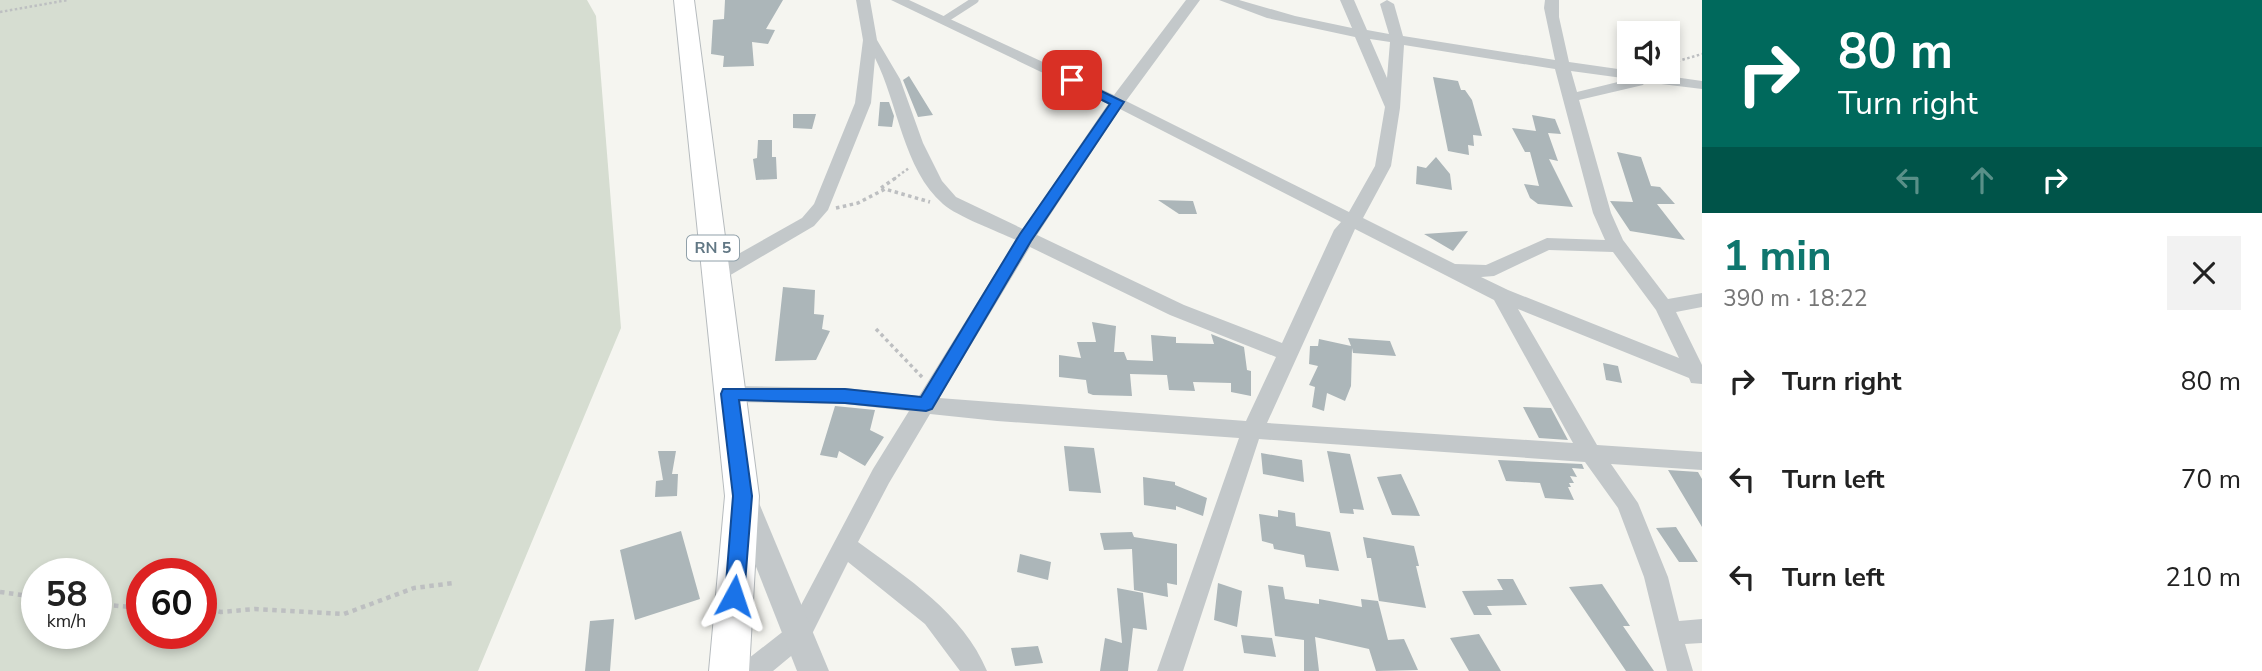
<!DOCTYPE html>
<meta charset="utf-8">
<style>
body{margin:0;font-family:"Nunito Sans",sans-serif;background:#f2f2f2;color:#222;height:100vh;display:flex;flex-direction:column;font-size:26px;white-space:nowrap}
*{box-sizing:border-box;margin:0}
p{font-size:23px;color:#767676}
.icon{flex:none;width:38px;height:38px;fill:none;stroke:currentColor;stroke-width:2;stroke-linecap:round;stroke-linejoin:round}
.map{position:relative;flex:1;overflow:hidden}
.drawer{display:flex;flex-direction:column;background:#fff;width:560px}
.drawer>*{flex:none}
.guide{background:#00695c;color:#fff;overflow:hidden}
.buttons{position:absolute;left:1617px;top:21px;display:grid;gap:14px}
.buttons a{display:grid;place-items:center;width:63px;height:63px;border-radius:0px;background:#fff;box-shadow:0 4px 10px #0003;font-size:35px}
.speed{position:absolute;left:21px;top:558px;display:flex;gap:14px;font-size:35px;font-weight:700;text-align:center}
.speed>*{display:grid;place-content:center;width:91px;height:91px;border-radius:50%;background:#fff;box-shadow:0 4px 10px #0003;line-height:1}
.speed small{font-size:18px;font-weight:400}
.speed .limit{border:10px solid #d22;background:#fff;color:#111}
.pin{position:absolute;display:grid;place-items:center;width:60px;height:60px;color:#fff;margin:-30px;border-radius:14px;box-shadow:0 4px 10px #0006}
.me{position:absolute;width:77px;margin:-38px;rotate:5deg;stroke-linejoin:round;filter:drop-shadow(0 0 5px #0008)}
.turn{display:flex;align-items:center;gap:24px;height:147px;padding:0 21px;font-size:32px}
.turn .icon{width:91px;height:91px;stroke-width:2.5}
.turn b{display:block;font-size:49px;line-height:60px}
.lanes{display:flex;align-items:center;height:66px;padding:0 21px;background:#0003;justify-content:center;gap:35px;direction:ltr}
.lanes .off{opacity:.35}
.round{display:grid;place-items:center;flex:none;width:74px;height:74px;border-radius:0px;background:#f2f2f2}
.head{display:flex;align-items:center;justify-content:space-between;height:119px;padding:0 21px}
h1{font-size:42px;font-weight:700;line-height:52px;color:#0f766e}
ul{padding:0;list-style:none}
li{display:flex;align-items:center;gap:21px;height:98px;padding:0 21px}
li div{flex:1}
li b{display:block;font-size:26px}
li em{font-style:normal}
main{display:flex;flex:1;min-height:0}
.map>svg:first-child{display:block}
.green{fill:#d6ddd1;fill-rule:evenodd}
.building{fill:#acb6b9}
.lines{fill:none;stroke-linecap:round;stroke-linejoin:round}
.primary-casing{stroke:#b6bbbe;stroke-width:2}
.path-far2{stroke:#bdbfc1;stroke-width:2.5;stroke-dasharray:2.5 2.5;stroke-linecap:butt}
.path-far1{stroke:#bdbfc1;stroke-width:3.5;stroke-dasharray:3.5 3.5;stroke-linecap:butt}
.path{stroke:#bdbfc1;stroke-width:4.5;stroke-dasharray:4.5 4.5;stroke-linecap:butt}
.service{stroke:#c3c8ca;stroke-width:7}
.minor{fill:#c3c8ca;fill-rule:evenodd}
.tertiary{fill:#c3c8ca;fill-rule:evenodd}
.primary{fill:#fff;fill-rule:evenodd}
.route{fill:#1a73e8;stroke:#114b97;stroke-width:2}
.labels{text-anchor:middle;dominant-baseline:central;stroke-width:7;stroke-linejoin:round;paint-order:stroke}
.shield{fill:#fff;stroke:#90a0a9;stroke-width:2}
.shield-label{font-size:16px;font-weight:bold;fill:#617784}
</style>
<main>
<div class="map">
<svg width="1702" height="671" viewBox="0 0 1702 671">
<rect width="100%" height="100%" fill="#f5f5f0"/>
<!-- green -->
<path class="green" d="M0 0H587L596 16 621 328 478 671H0ZM37 574H96V634H37ZM142 574H201V634H142Z"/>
<!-- building -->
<path class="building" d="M725 0H783L766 29 775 30 768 44 752 42 754 66 723 67 724 56 711 54 713 20 724 19Z
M909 76 933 115 918 117 903 80Z
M1433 77 1458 81 1461 90H1465L1472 100 1482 136 1473 135 1474 146 1468 145 1469 155 1448 151Z
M880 102H889L894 116 892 127 878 126Z
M793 114H816L812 129 793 128Z
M1532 115 1555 119 1561 134 1548 133 1558 161 1549 159 1573 207 1538 204 1530 198 1524 184 1539 186 1530 152H1525L1512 128 1536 131Z
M758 140H772V157H776L777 179 756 180 753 159 757 158Z
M1617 152 1641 157 1651 186 1660 187 1675 204H1657L1685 240 1630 231 1610 201 1633 202Z
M1436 157 1450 174 1452 190 1416 184 1417 166 1426 168Z
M1158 200 1193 201 1197 214H1179Z
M1468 231 1453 251 1424 234Z
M783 287 815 290 814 314 824 315 822 329 830 331 816 360 775 361Z
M1092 322 1116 326 1114 352H1124L1127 360 1153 361 1151 335 1176 337V343L1214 344 1211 334 1244 347 1247 370 1251 371V396L1231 392V383L1193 382 1195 391 1169 390 1167 375 1130 374 1132 396 1093 395 1088 393 1086 380 1059 377V355L1081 358 1077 342H1096Z
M1348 338 1390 341 1396 356 1353 353 1352 348 1351 386 1345 401 1327 393 1324 411 1312 407 1315 387 1309 385 1318 366 1309 364 1310 346H1318L1319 339 1351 346Z
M1603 363 1618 366 1622 383 1606 380Z
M835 406 875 410 870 430 884 437 865 466 839 451 837 458 820 455Z
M1523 407 1551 408 1568 440 1539 438Z
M1064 446 1094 448 1101 493 1069 491Z
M658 451H676L672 474H678L677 496 655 497 656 481 663 480Z
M1327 451 1350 454 1364 510 1353 509 1354 514 1340 513Z
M1261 453 1302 460 1304 482 1263 474Z
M1498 460 1582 464 1584 469 1572 468 1577 477 1570 476 1574 483H1569L1571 487H1568L1574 500 1545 498 1540 483 1506 481Z
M1668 470 1698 472 1702 479V527Z
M1401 474 1414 502 1420 516 1392 515 1377 477Z
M1143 477 1175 482V485L1207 498 1203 516 1176 506V510L1144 505Z
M1278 510 1295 513 1296 526 1330 532 1339 571 1306 567 1304 555 1274 549 1273 544 1262 541 1259 514 1278 517Z
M1676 527 1698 562H1679L1656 528Z
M681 531 700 599 635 620 620 550Z
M1132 532 1134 537 1177 544V585L1167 583 1168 597 1134 590 1132 549 1104 550 1100 533Z
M1363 537 1414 546 1419 566H1416L1426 608 1379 601 1371 558H1367Z
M1020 554 1051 562 1048 580 1017 572Z
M1497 579H1513L1527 605 1487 606 1492 615H1474L1462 591 1503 590Z
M1218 583 1242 591 1237 627 1214 620Z
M1602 584 1630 626H1623L1654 671H1626L1569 587Z
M1268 585 1283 587 1285 599 1319 604V599L1362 607 1361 599 1378 601 1388 640 1404 639 1418 670 1376 671 1369 649 1315 637 1319 671H1304V640L1275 636Z
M1117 588 1143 593 1147 630 1133 628 1128 671H1100L1105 638 1122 643Z
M614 619 610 671H585L590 621Z
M1479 634 1501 671H1469L1450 638Z
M1241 635 1272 638 1276 657 1244 653Z
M1038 646 1043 663 1015 666 1011 648Z"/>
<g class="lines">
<defs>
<path id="primary" d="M674 0H694L759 496 749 671H709L725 496Z"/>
</defs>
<!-- primary casing -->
<use href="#primary" class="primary-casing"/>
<!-- path-far2 -->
<path class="path-far2" d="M0 12 68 0
M1668 64 1702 54
M894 179 909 168"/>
<!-- path-far1 -->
<path class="path-far1" d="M881 188 897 177
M836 208 858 203 885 189 930 202
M876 329 923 378"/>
<!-- path -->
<path class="path" d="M0 592 37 597
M96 604 142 608
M201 607 221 612 255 609 344 614 414 588 454 583"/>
<!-- service -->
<path class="service" d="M944 20 975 0"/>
<!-- minor -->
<path class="minor" d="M856 0H870L877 40 900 79 923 143 942 181 956 197 1023 229 1108 104 891 0H909L1114 95 1186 0H1200L1126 101 1349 212 1375 166 1385 107 1355 37 1267 18 1219 0H1239L1295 16 1352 28 1340 0H1354L1367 30 1389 34 1380 4 1387 0 1394 4 1403 36 1555 60 1544 8 1545 0H1559V17L1569 62 1702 81V89L1645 82 1643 85 1579 100 1611 213 1623 240 1668 299 1702 293V307L1676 312 1702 365V384L1691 383 1689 378 1518 309 1597 445 1702 452V470L1611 464 1638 503 1668 577 1679 621 1702 619V643L1685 644 1693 671H1667L1644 577 1618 508 1585 462 1259 439 1183 671H1157L1239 438 997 421 930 414 889 483 858 542C907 578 963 613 987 671H960L925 624 848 562 808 642 773 671H740L744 662 790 626 873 469 909 411 845 404 729 402 722 400 719 394 722 388 729 386 845 388 919 396 1016 240C997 231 958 217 943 204 903 169 898 103 875 58L871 103 828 210 814 226 722 280H710L707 275 710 270 802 218 814 204 855 103 863 40ZM1370 39 1390 42 1387 78ZM1404 45 1555 69 1593 213 1605 240 1547 238 1486 265 1455 264 1363 218 1391 166 1400 108ZM1571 71 1630 79 1577 92ZM1120 109 1341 222 1334 230 1282 343 1184 305 1037 235ZM1355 229 1494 300 1573 443 1267 423ZM1030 247 1170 315 1276 357 1246 421 939 398ZM1549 250 1613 252 1656 310 1679 358 1508 290 1481 277 1494 276Z"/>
<!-- tertiary -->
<path class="tertiary" d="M745 491 755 494 759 503 829 671H797L731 503 735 494Z"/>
<!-- primary -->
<use href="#primary" class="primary"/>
</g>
<!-- route -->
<path class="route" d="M1072 77 1124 102 1031 241 932 409 926 411 845 403 739 400 752 496 744 596 741 603 734 605 727 603 725 596 733 496 721 394 723 389H845L921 397 1020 234 1110 104 1068 83V78Z"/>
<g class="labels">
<!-- shield labels -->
<rect class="shield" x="687" y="235.5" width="52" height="25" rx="5"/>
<g class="shield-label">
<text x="713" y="248">RN 5</text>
</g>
</g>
</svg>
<div class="buttons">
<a><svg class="icon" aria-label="sound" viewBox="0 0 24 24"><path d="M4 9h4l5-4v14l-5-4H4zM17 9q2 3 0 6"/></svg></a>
</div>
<div class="speed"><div>58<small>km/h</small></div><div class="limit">60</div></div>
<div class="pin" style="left:1072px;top:80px;background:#d93025"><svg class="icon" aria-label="arrive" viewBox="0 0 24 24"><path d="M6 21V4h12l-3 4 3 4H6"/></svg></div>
<svg class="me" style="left:734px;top:596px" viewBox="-20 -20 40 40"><path d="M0-17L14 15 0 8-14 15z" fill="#1a73e8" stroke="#fff" stroke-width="4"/></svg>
</div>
<section class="drawer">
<div class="guide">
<div class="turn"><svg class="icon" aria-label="right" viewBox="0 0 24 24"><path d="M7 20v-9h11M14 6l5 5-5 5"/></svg><div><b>80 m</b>Turn right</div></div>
<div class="lanes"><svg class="icon off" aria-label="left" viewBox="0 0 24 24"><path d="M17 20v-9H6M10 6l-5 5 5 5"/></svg><svg class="icon off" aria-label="ahead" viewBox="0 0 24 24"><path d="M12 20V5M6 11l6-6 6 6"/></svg><svg class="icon" aria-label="right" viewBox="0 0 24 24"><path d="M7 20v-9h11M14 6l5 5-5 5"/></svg></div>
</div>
<div class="head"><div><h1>1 min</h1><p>390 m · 18:22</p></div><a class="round"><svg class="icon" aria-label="close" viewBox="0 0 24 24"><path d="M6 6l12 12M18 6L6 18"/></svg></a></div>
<ul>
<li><svg class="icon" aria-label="right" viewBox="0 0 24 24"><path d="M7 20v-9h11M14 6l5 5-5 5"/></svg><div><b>Turn right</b></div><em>80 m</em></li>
<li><svg class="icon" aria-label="left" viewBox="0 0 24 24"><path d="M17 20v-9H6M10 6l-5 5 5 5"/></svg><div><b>Turn left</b></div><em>70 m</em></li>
<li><svg class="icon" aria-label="left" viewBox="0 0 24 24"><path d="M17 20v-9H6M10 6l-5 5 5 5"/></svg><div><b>Turn left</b></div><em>210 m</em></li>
</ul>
</section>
</main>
